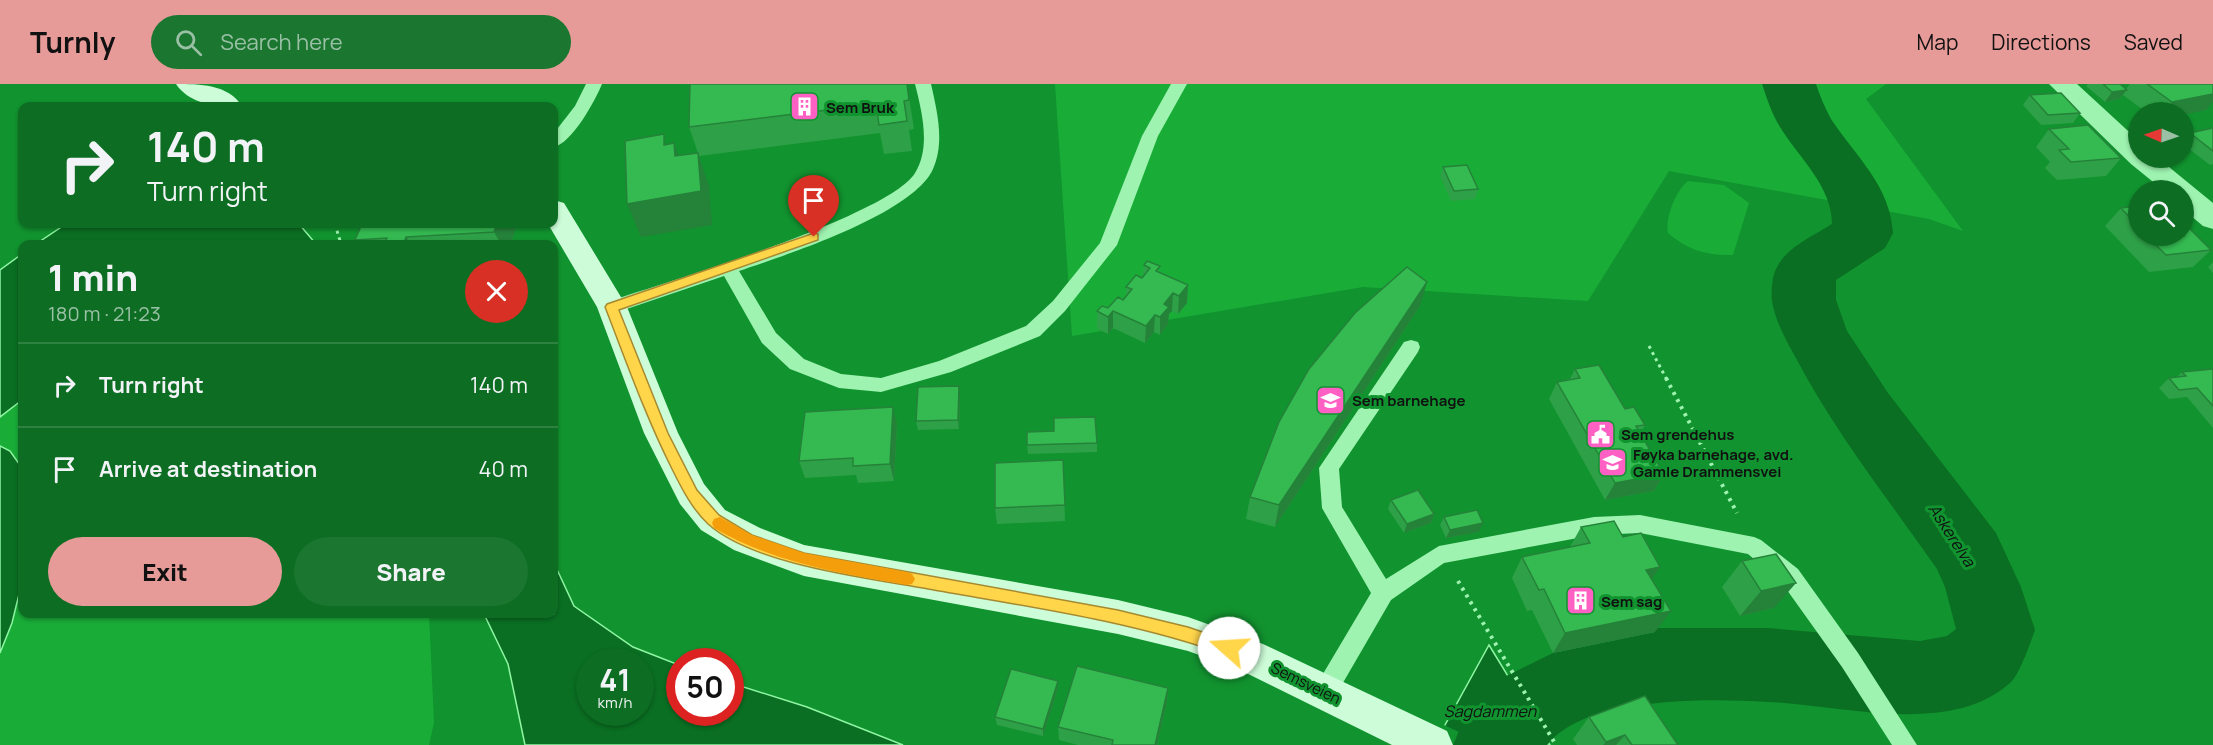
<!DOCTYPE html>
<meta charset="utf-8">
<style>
body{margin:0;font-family:Manrope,sans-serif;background:#1b7630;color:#f1f3f6;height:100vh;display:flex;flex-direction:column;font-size:22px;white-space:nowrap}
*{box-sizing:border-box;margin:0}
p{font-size:20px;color:#9ac0a6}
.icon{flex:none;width:33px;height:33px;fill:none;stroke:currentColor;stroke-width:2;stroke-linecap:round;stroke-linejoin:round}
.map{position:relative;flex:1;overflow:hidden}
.panel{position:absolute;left:18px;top:156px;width:540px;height:378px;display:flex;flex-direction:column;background:#0d6e23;border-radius:12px;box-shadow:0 2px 4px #0004}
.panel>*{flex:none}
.guide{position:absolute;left:18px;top:18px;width:540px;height:126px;border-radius:12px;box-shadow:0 2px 4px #0004;background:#0d6e23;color:#f1f3f6;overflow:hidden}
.needle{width:39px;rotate:272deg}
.controls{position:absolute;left:2128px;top:18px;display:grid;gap:12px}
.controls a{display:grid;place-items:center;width:66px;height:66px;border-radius:50%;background:#0d6e23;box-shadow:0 2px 4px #0004;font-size:30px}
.speed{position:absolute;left:576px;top:564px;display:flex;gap:12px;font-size:30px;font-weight:700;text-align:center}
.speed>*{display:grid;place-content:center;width:78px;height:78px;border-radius:50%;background:#0d6e23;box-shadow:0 2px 4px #0004;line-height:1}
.speed small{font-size:15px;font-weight:400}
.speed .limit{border:9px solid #d22;background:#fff;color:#111}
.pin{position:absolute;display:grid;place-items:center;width:51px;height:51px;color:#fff;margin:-62px -26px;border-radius:50% 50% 50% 0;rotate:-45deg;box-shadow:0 0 6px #0007}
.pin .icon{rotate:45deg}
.me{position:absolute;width:66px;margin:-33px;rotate:289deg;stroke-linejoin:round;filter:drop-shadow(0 0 4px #0008)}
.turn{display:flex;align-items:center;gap:21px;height:126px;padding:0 30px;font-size:27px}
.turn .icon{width:78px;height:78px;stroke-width:2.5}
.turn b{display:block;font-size:42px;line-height:51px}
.round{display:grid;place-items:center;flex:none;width:63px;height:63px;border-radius:32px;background:#1b7630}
.head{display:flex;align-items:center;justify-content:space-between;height:102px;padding:0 30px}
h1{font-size:36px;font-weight:800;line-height:45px}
.cta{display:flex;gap:12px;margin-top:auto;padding:12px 30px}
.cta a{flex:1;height:69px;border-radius:36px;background:#e69b98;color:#111;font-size:24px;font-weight:800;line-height:69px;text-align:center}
.cta a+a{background:#1b7630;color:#f1f3f6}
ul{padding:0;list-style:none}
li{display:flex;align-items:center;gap:18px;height:84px;padding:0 30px;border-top:2px solid #2d8141}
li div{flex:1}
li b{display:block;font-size:22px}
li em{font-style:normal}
header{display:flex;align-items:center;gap:36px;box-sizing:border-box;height:84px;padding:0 30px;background:#e69b98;color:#111}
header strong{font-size:28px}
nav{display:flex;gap:33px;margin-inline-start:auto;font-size:21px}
.search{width:420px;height:54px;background:#1b7630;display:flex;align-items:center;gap:15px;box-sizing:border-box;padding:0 21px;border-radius:33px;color:#9ac0a6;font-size:22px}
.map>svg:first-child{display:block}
.green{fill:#19ad38}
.water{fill:#0a6f22;stroke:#90f6a4;stroke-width:1.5;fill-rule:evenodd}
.pier{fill:#11932f}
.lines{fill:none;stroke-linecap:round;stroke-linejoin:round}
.river{fill:#0a6f22;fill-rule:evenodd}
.path-far1{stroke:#9ef3b0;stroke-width:3;stroke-dasharray:3 4;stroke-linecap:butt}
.path{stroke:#9ef3b0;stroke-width:4;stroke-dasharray:3 5;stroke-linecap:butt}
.lane{fill:#9ef3b0;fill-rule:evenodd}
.street{fill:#9ef3b0;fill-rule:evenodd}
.secondary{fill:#cdfdd8;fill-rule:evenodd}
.wall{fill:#2ea047}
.shaded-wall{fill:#258239}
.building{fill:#35ba52;stroke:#258239;stroke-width:1.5}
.route{fill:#ffd54a;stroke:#a68a30;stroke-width:1.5}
.slow{fill:#f59e0b}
.labels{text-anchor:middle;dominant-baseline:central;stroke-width:6;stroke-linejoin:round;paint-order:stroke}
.poi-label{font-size:15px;font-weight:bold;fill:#111;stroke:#11932f;text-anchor:start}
.street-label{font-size:15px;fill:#111;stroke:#11932f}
.water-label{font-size:16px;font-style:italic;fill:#111;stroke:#11932f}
</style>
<header>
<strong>Turnly</strong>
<div class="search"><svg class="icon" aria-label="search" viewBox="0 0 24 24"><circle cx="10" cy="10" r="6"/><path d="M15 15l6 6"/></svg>Search here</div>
<nav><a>Map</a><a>Directions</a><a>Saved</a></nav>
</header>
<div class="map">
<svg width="2213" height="661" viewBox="0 0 2213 661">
<rect width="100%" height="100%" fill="#11932f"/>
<!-- green -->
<path class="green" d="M1055 0H1886L1866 15 1963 147 1929 135 1669 87 1588 217 1363 203 1072 252Z
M1688 97 1724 101 1749 119 1733 171C1708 172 1687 166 1668 149 1665 134 1676 106 1688 97Z
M22 316V384L10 367 0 362V333Z
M22 498V530H429L434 639 429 661H0V569L12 539Z"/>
<!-- water -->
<path class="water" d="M66 140H299L316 160H36Z
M22 170V316L0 333V186Z
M0 362 10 367 22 384V498L12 539 0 569Z
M554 479 574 522 633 563 679 581 680 628H730L731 599 807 623 903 661H525L508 580 484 530H554ZM590 578H640V628H590Z
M1489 561 1550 661H1434Z"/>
<!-- pier -->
<path class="pier" d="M1442 640 1486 661H1431Z"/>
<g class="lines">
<!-- river -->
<path class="river" d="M1762 0H1816C1820 12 1825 24 1831 35 1856 73 1890 101 1893 149L1885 164 1836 196V216L1847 247 1888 309 1996 449 2021 503 2035 546C2030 559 2020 590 2010 599 1950 653 1840 621 1768 618 1720 615 1670 615 1623 624 1595 629 1565 639 1547 661H1453L1465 633 1498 596 1555 568 1584 557 1658 544H1767L1920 557 1947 552 1956 545 1945 503 1937 485C1889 416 1836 350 1797 276 1787 258 1775 237 1772 217 1771 210 1772 201 1773 194 1779 166 1810 154 1832 140 1832 102 1799 74 1780 43 1772 30 1767 15 1762 0Z"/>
<!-- path-far1 -->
<path class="path-far1" d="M335 140 341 160
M1649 262 1667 296"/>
<!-- path -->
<path class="path" d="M1666 294 1737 429
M1458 497 1556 661"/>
<!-- lane -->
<path class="lane" d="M586 0H602C595 17 572 59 554 63V49L575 22Z
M915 0H931C937 27 945 58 933 85 913 130 786 171 739 187L776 249 804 275 841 290 881 294 939 277 1026 242 1053 217 1100 159 1142 52 1171 0H1187L1158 52 1117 161 1065 227 1040 252 951 288 881 308 839 304 790 285 762 259 724 192 612 230 606 228 603 223 606 218C662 200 889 132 915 89 931 63 922 28 915 0Z
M1411 256 1418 258 1420 263 1418 268 1339 385 1342 423 1386 495 1439 462 1594 433 1640 431 1754 453 1761 456 1798 485 1858 569 1917 661H1892L1842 583 1782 499 1748 470 1640 449 1594 451 1444 479 1391 516 1333 616 1325 619 1317 616 1314 608 1317 600 1371 509 1322 424 1319 384 1404 258Z"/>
<!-- street -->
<path class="street" d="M2049 0H2077L2139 57V74H2158L2213 119V145L2203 142 2184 126V106H2163L2131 80Z"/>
<!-- secondary -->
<path class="secondary" d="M176 0C199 0 228 0 242 22 220 24 190 21 176 0Z
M554 116 564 119 627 223 678 349 704 400 725 426 760 444 804 461 1118 516 1188 533 1263 560 1447 647 1453 661H1392L1238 585 1188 567 1118 550 804 492 734 466 701 446 680 420 644 349 597 223 548 140H554Z"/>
</g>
<!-- wall -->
<path class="wall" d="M907 0 914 45 909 46 912 67 884 70 880 49 699 72 689 43Z
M2088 0H2120L2126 5 2130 0H2212L2206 26 2184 28H2146L2123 11 2119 15 2105 18 2086 2Z
M2030 11 2080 29 2073 39 2041 41 2023 21Z
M2213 44V80L2210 81 2184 61V56L2190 49Z
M2049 45 2121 74 2106 92 2057 96 2045 84 2050 78 2036 63Z
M1443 83 1478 105 1475 115 1451 117 1440 92Z
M2139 122V152H2184L2211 166 2193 183 2149 188 2105 142 2121 124Z
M517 140 511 160H358L355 156Z
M2213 178V189L2208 183Z
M1144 181 1188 201 1187 219 1178 230 1172 227 1169 230 1168 240 1160 251 1154 248 1145 259 1113 244 1108 250 1097 245V227L1108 224 1123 216 1126 212V203L1142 194 1143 192Z
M1420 222 1275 443 1246 435 1250 413Z
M1575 285 1645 341 1640 350 1664 390 1654 407 1605 416 1549 315 1557 298 1570 295Z
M2213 285V344L2187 313 2169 315 2159 304 2169 294 2177 293 2182 288Z
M960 311 959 345 918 346 916 337Z
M897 340 894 397 858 399 856 391 805 394 799 377Z
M1097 359V368L1028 370 1027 361Z
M1063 376 1065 437 997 440 995 424Z
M1391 416 1434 430 1431 439 1404 449 1388 425Z
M1444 433 1479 448 1446 454 1440 441Z
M1581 443 1623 453 1652 495 1655 548 1553 569 1532 526 1527 527 1512 494 1522 473 1570 463Z
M1742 477 1774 524 1740 532 1722 503Z
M1058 604 1043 652 997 641 995 633Z
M1168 604 1167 618 1157 661H1078L1059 656 1058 643Z
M1589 633 1678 661H1577L1573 655Z"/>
<!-- shaded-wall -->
<path class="shaded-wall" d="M2127 6 2119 15 2105 18 2112 8Z
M2213 10V18L2206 26 2184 31V28H2163L2172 18Z
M674 59 686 93 675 72Z
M698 69 709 102 712 141 641 153 627 120Z
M497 140H517L511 160H501L494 148Z
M406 153 411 160H405L404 159Z
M1427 198 1420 222 1275 443 1279 421Z
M1188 201 1187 219 1178 230 1179 212Z
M1173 209 1172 227 1169 230 1168 240 1160 251V233L1164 220Z
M1113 227V244L1108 250V233Z
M1155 231 1154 248 1145 259 1146 242Z
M959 302 960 311 959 345 958 336Z
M893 323 897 340 894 397 890 380Z
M1664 390 1654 407 1605 416 1615 399Z
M1434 430 1431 439 1404 449 1407 440Z
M1483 439 1479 448 1446 454 1450 446Z
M1660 483 1646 504V486Z
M1796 499 1774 524 1740 532 1761 507Z
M1671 527 1655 548 1553 569 1565 549Z
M1058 597V604L1043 652V645Z
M1168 604 1167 618 1157 661H1155Z
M1625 651 1616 661H1603L1606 658Z"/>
<!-- building -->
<path class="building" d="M690 0H907L909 16 904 17 907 37 879 41 876 20 689 43Z
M2103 0H2120L2127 6 2112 8Z
M2147 0H2212L2213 1V10L2172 18Z
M2061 9 2080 29 2048 31 2030 11Z
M2088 41 2121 74 2071 78 2059 66 2069 65 2049 45Z
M2213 44V67L2190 49Z
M664 50V61L674 59 675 72 698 69 701 107 627 120 625 57Z
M1467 81 1478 105 1454 107 1443 83Z
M2139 122V143L2121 124Z
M2184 139 2211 166 2166 171 2147 152H2184Z
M362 140H497L494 148 406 153 404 159 384 160 387 154 355 156Z
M1147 177 1160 182 1156 187 1188 201 1179 212 1173 209 1164 220 1169 223 1160 233 1155 231 1146 242 1113 227 1108 233 1097 227 1102 222 1108 224 1118 213 1123 216 1132 205 1126 203 1136 191 1142 194 1150 184 1144 181Z
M1407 183 1427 198 1279 421 1250 413 1279 338 1309 285 1355 229Z
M1599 281 1625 325 1634 323 1645 341 1636 342 1664 390 1615 399 1557 298 1580 294 1575 285Z
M2213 285V322L2197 304 2179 306 2169 294 2186 292 2182 288Z
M959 302 958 336 916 337 918 303Z
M893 323 890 380 853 382V374L799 377 805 328Z
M1095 333 1097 359 1027 361V348L1054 347V334Z
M1063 376 1065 421 995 424V379Z
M1418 406 1434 430 1407 440 1391 416Z
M1477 426 1483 439 1450 446 1444 433Z
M1614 437 1623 453 1641 449 1660 483 1646 486 1671 527 1565 549 1544 505 1539 506 1522 473 1590 459 1581 443Z
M1776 470 1796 499 1761 507 1742 477Z
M1077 582 1168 604 1155 661H1112L1113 656 1058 643Z
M1011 585 1058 597 1043 645 995 633Z
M1645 612 1678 661H1632L1625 651 1606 658 1589 633Z"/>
<!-- route -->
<path class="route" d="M814 149 818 150V156L619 226 668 349 697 406 719 431 752 451 804 469 1118 526 1188 543 1229 557 1235 559 1237 564 1235 569 1229 572C1132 537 1029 523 928 505 867 494 754 481 708 440 691 424 681 403 671 383 645 331 626 277 605 223L607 220Z"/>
<!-- slow -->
<path class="slow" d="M720 433 752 451 804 469 907 488 912 490 915 495 912 500 907 501C840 489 774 479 714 444L712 439 714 435Z"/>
<!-- icons -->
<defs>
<symbol id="building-square" viewBox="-11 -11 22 22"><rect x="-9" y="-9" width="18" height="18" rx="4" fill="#ff60c3" stroke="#11932f"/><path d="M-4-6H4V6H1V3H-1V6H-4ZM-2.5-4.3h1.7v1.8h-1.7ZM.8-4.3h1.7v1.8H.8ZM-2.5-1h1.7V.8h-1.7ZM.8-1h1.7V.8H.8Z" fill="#fff"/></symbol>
<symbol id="school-square" viewBox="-11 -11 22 22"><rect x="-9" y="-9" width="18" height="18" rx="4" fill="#ff60c3" stroke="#11932f"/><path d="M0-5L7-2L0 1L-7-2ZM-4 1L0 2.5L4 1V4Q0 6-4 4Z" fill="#fff"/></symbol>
<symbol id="civic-square" viewBox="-11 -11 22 22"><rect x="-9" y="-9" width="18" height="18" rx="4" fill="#ff60c3" stroke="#11932f"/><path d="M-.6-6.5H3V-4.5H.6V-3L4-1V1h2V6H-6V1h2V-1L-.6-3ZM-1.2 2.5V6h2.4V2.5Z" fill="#fff"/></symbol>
</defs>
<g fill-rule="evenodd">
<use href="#building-square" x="788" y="6" width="33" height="33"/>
<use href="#school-square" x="1314" y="300" width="33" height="33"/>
<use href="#civic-square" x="1584" y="334" width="33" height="33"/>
<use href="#school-square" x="1596" y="362" width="33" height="33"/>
<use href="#building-square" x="1564" y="500" width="33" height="33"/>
</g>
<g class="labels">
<!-- poi labels -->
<g class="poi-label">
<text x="826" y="23">Sem Bruk</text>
<text x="1352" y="316">Sem barnehage</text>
<text x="1621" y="350">Sem grendehus</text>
<text x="1633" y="370">Føyka barnehage, avd.<tspan x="1633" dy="17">Gamle Drammensvei</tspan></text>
<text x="1601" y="517">Sem sag</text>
</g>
<!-- street labels -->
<g class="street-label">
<text transform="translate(1306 599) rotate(26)">Semsveien</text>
</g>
<!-- water labels -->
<g class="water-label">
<text transform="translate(1952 451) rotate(57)">Askerelva</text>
<text x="1490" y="627">Sagdammen</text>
</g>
</g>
</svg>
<div class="controls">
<a><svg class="needle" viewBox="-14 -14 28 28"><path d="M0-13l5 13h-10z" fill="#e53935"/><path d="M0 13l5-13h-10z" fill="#9ac0a6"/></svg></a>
<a><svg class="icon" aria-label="search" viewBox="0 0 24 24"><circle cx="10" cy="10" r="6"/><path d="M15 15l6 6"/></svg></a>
</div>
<div class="speed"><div>41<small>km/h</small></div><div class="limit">50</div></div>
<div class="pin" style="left:814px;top:153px;background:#d93025"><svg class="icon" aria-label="arrive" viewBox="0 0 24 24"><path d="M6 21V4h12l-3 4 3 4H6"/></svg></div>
<svg class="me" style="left:1229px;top:564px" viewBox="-20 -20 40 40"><circle r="19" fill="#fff"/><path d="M0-13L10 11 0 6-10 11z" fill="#ffd54a"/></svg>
<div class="guide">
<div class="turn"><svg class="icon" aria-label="right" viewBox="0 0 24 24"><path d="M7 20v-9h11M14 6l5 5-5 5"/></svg><div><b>140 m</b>Turn right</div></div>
</div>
<section class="panel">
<div class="head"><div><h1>1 min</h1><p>180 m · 21:23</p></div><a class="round" style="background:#d93025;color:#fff"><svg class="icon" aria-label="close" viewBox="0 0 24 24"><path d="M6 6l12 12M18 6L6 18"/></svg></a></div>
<ul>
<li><svg class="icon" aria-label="right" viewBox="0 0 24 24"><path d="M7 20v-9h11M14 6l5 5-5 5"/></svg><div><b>Turn right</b></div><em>140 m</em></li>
<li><svg class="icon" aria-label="arrive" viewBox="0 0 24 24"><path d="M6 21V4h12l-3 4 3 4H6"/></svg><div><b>Arrive at destination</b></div><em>40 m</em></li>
</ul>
<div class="cta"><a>Exit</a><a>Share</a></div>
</section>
</div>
